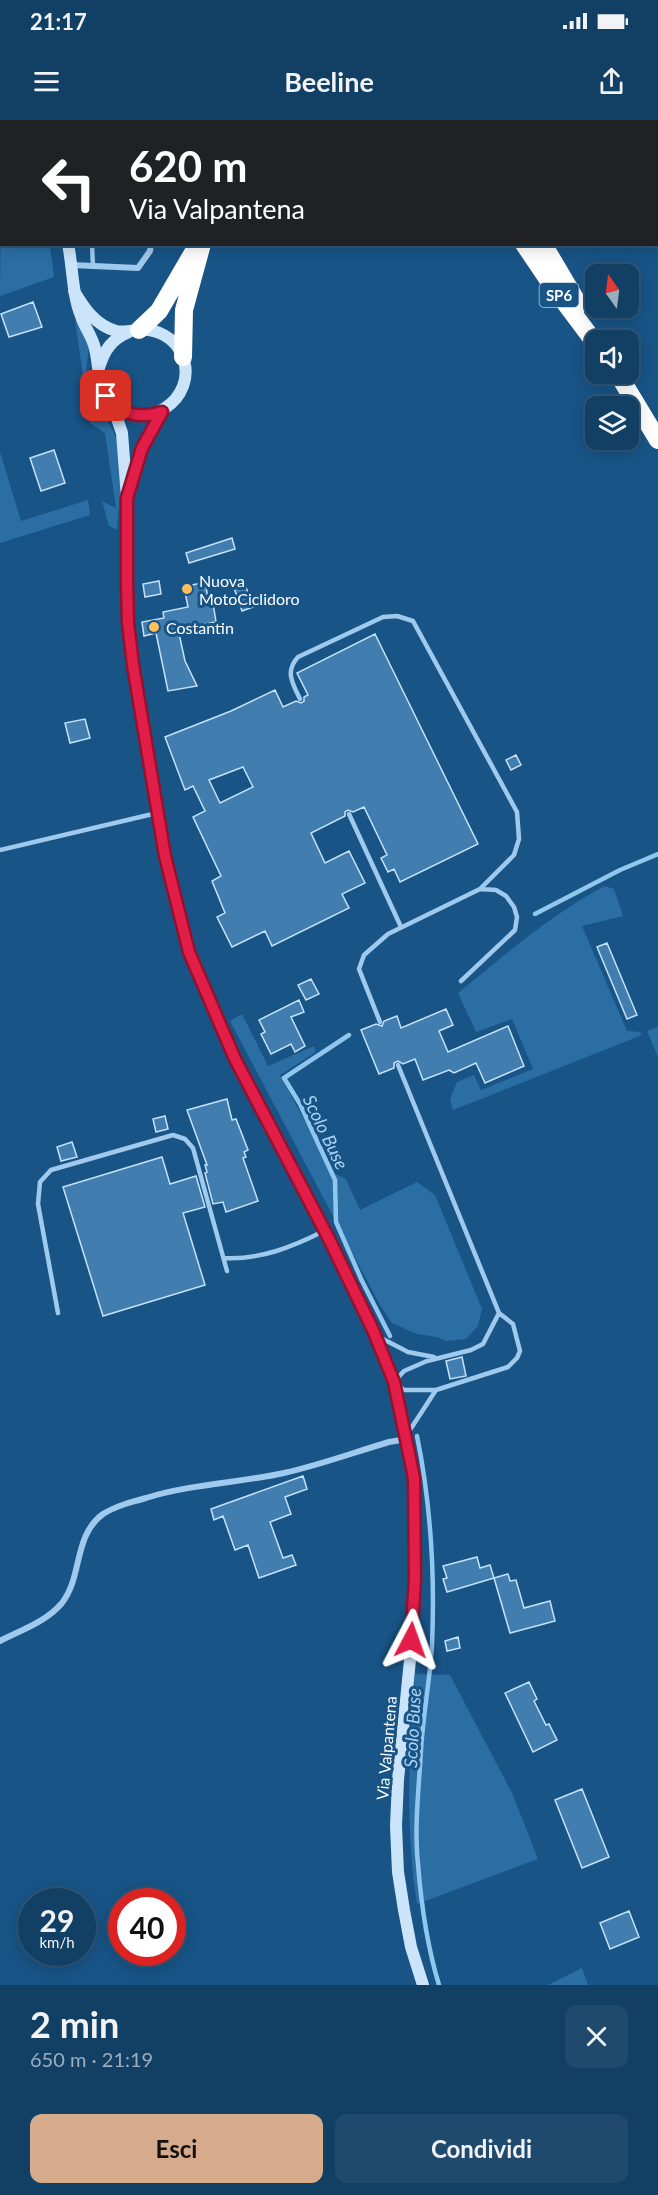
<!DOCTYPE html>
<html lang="it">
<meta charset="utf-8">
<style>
body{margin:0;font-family:Lato,sans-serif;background:#1f4a6d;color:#f1f3f6;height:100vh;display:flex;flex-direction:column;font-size:22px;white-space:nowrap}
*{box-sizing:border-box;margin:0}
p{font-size:20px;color:#9cafbf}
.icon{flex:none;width:33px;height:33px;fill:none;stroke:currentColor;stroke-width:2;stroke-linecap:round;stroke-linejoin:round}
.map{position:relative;height:1865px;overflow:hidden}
.sheet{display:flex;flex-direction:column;background:#123f64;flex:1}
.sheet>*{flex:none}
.top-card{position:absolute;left:0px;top:0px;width:658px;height:126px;box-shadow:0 3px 15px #0003,0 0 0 2px #315878;background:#202124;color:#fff;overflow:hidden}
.needle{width:39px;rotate:346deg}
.fabs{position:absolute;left:585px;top:144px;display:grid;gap:12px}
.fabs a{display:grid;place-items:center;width:54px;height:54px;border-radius:12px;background:#123f64;box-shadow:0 3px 15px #0003,0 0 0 2px #315878;font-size:30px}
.speed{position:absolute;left:18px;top:1768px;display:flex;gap:12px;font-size:30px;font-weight:700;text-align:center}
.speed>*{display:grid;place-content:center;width:78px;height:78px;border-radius:50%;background:#123f64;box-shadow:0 3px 15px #0003,0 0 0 2px #315878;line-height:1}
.speed small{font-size:15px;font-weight:400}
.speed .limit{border:9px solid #d22;background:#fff;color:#111}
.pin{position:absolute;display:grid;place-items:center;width:51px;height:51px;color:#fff;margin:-26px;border-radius:12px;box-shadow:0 3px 9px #0006}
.me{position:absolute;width:66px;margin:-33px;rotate:4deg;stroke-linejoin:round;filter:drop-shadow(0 0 4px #0008)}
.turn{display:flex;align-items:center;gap:21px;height:126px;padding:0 30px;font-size:27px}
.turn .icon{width:78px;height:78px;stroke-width:2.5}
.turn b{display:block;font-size:42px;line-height:51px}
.round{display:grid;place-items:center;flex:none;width:63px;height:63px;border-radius:12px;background:#1f4a6d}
.overview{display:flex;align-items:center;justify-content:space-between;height:102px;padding:0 30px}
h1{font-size:36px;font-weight:700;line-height:45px}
.button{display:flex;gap:12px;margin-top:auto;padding:12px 30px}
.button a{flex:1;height:69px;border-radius:12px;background:#d6ab8b;color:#111;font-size:24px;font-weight:700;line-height:69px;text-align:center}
.button a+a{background:#1f4a6d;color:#f1f3f6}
.status{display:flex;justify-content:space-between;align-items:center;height:42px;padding:0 30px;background:#123f64;direction:ltr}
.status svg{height:16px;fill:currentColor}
header{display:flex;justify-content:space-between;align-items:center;height:78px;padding:0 30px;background:#123f64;font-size:27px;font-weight:700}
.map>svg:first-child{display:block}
.green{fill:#2b6ea4}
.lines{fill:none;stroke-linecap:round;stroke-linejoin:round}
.stream{stroke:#91c7ef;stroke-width:4.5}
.building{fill:#417eaf;stroke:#c4e2f9;stroke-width:1.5;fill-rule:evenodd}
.lane{stroke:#9fcaed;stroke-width:4.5}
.street{stroke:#9fcaed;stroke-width:6}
.secondary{stroke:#cbe4f9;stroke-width:12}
.highway{stroke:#fff;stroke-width:18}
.route-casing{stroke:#92132f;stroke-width:15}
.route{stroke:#e11d48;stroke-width:10}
.poi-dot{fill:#ffbe5a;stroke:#185486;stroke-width:2}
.labels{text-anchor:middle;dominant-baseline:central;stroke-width:6;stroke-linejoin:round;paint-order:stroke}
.shield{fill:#185486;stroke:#baccdb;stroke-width:1.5}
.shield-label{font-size:15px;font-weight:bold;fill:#fff}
.poi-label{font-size:16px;fill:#fff;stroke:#185486;text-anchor:start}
.street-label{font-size:16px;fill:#fff;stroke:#185486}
.water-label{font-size:18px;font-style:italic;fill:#aad4f4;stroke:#185486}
</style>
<div class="status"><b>21:17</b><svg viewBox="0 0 49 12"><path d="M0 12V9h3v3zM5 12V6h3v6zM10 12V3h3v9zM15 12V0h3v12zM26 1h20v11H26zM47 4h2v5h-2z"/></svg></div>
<header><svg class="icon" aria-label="menu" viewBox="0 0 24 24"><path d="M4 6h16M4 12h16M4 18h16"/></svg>Beeline<svg class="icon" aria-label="share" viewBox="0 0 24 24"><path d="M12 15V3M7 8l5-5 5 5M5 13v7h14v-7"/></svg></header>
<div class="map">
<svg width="658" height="1865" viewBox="0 0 658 1865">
<rect width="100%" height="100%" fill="#185486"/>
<!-- green -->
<path class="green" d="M1 91 2 124 50 125 54 157 0 176Z
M75 200C99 223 83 237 87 260 90 282 106 294 114 313 126 342 119 379 117 410L109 406 102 381 116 388 105 313 90 303Z
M0 332 21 401 88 380 90 395 0 423Z
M605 766 614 769 623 796 582 806 627 911 640 912 642 915 453 990 450 979 457 962 474 955 481 970 533 949 512 899 476 912 458 873C505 835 551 794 605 766Z
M242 894 268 946 314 926 316 932 280 955 333 1053 346 1059 360 1090 417 1062 435 1075 482 1189 478 1206 466 1219 446 1221 437 1217 417 1214 392 1203 380 1185 230 901Z
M658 907V937L647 911Z
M415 1554 450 1555 512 1673 538 1739 417 1784C405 1707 409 1631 415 1554Z
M582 1848 588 1865H548Z"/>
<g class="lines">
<!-- stream -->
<path class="stream" d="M535 794 620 750 658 734
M349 915 284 958 300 984 335 1060 336 1102 362 1161 390 1216
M417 1316C431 1385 435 1456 432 1525 430 1560 423 1595 421 1630 419 1667 414 1707 418 1744 421 1782 428 1829 439 1865"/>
</g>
<!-- building -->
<path class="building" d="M33 182 42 207 9 217 1 194Z
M54 330 65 363 41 371 30 338Z
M232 418 235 429 189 443 186 433Z
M159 461 161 474 145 477 143 464Z
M205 462 209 483H213L216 502 178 509 185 541 197 566 168 571 156 513 144 516 142 502 164 498 163 492 188 487 184 467Z
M245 464 253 487 242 491 234 468Z
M375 514 478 724 400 762 394 749 388 752 381 738 387 735 364 687 353 692 348 690 345 692V696L311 713 325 743 349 731 365 763 342 774 349 788 272 826 265 811 232 827 217 797 225 793 212 761 221 756 193 697 205 691 193 666 185 670 165 617 231 591 275 570 283 587 296 581 301 583 304 581V577L308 575 297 553ZM243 647 253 667 220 683 209 660Z
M85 599 90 618 70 623 65 603Z
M516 635 521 645 511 650 506 640Z
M607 823 637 895 627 899 597 827Z
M311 859 319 874 306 880 298 865Z
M299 880 304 892 291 897 305 926 295 932 291 924 271 934 261 914 265 912 259 900Z
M446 889 453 905 439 911 448 932 508 906 524 946 485 963 476 943 454 953 449 950 423 960 415 939 403 944 398 941 394 943V948L379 954 361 910 376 904 382 906 384 901 397 896 401 908Z
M227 979 232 1000 236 999 248 1030 244 1032 246 1037 243 1038 258 1081 226 1092 223 1082 213 1084 205 1053 207 1052 205 1045H207L187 990Z
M165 996 168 1009 156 1012 153 999Z
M72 1022 77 1037 61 1041 57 1027Z
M162 1037 170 1064 196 1056 205 1087 183 1093 205 1165 103 1196 63 1067Z
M462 1237 466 1256 450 1259 446 1241Z
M303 1356 307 1369 285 1377 291 1394 270 1402 283 1438 292 1435 296 1445 259 1458 248 1425 235 1430 223 1396 214 1400 211 1389Z
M477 1437 480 1448 490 1445 494 1458 447 1472 443 1459 447 1458 443 1446Z
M508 1454 510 1461 516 1460 524 1488 550 1481 555 1501 510 1513 494 1458Z
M458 1517 460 1528 447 1531 445 1521Z
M529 1562 537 1579 534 1581 546 1605 549 1604 557 1620 533 1632 505 1573Z
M582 1669 609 1737 582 1748 555 1680Z
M629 1791 639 1817 610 1829 600 1803Z"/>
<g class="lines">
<!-- lane -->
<path class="lane" d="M92 124 93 147
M300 579C292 563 285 551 298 537L383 497 397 496 413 501 517 692 519 719 514 735 480 769
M349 694 401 807
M0 730 157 693
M380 902 359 849 364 835 388 814 480 769 496 770 506 776 514 787 517 797 515 810 461 861
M398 945 499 1193 513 1204 520 1231 517 1238 508 1247 436 1270H404L394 1262 404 1251 427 1241 471 1230 483 1224 499 1193
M224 1138C260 1140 292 1127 324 1111
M58 1193 38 1084 40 1062 51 1050 173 1015 185 1019 193 1028 227 1151
M381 1218 408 1232 434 1237
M408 1313 436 1270"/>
<!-- street -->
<path class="street" d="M195 2 196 0
M72 145 138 148 150 131 151 124
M0 1521C21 1510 46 1502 62 1483 83 1456 73 1416 103 1394 116 1386 131 1382 146 1378 191 1364 238 1363 284 1353 320 1345 355 1332 389 1322L407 1319"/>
<!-- secondary -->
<path class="secondary" d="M69 2V0
M68 124C73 148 72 174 81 196 84 206 91 215 94 225 100 244 96 265 110 281 141 318 201 279 182 235 175 218 157 208 138 210 131 210 123 213 116 211 95 205 84 188 74 171
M99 248C104 230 112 219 129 212
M112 284 122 313 127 378 128 503 133 545 165 736 190 832 235 939 329 1119 373 1210 394 1262 406 1316 414 1358 415 1459 410 1540 398 1660 396 1706 398 1752 404 1790 411 1827 423 1865
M129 371 142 328 162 292"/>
<!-- highway -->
<path class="highway" d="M479 0 480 2
M243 2 244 0
M293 2 294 0
M610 2 611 0
M524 124 551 164 596 224
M543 124 579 185
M139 210 159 191 194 131
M183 237 184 190 202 124
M618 254 658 320"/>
</g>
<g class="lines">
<defs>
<path id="route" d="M106 276C121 295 139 299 162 292L142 328 127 378V463L128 503 133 545 165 736 189 832 235 939 329 1119 373 1210 394 1262 414 1358 415 1459 411 1520"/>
</defs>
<!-- route casing -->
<use href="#route" class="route-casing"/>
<!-- route -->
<use href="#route" class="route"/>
</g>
<!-- markers -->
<g class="poi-dot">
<circle cx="187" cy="469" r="6"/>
<circle cx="154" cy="507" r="6"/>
</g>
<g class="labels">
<!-- shield labels -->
<rect class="shield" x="539.5" y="163" width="39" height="24" rx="4.5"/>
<g class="shield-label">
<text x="559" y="175">SP6</text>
</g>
<!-- poi labels -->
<g class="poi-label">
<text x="199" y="460">Nuova<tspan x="199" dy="18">MotoCiclidoro</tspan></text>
<text x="166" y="507">Costantin</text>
</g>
<!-- street labels -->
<g class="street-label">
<text transform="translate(386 1628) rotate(-85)">Via Valpantena</text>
</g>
<!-- water labels -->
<g class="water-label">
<text transform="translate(326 1012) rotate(64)">Scolo Buse</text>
<text transform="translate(412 1608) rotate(-87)">Scolo Buse</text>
</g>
</g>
</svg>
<div class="fabs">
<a><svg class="needle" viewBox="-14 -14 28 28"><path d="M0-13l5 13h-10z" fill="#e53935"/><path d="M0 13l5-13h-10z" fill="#9cafbf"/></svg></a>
<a><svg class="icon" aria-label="sound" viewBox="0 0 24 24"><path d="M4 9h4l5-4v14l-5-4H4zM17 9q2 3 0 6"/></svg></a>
<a><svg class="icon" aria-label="layers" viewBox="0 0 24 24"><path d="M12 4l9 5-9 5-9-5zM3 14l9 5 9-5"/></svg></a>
</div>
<div class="speed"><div>29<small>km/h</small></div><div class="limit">40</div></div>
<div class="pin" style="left:106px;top:276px;background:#d93025"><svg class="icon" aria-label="arrive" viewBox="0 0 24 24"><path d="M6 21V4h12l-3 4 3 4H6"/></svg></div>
<svg class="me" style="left:411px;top:1520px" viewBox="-20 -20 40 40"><path d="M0-17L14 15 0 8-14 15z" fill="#e11d48" stroke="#fff" stroke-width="4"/></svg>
<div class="top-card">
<div class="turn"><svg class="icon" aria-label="left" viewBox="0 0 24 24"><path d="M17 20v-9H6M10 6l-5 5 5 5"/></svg><div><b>620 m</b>Via Valpantena</div></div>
</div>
</div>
<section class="sheet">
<div class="overview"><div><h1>2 min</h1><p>650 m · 21:19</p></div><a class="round"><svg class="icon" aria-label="close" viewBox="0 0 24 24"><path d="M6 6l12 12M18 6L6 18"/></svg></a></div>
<div class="button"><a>Esci</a><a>Condividi</a></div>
</section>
